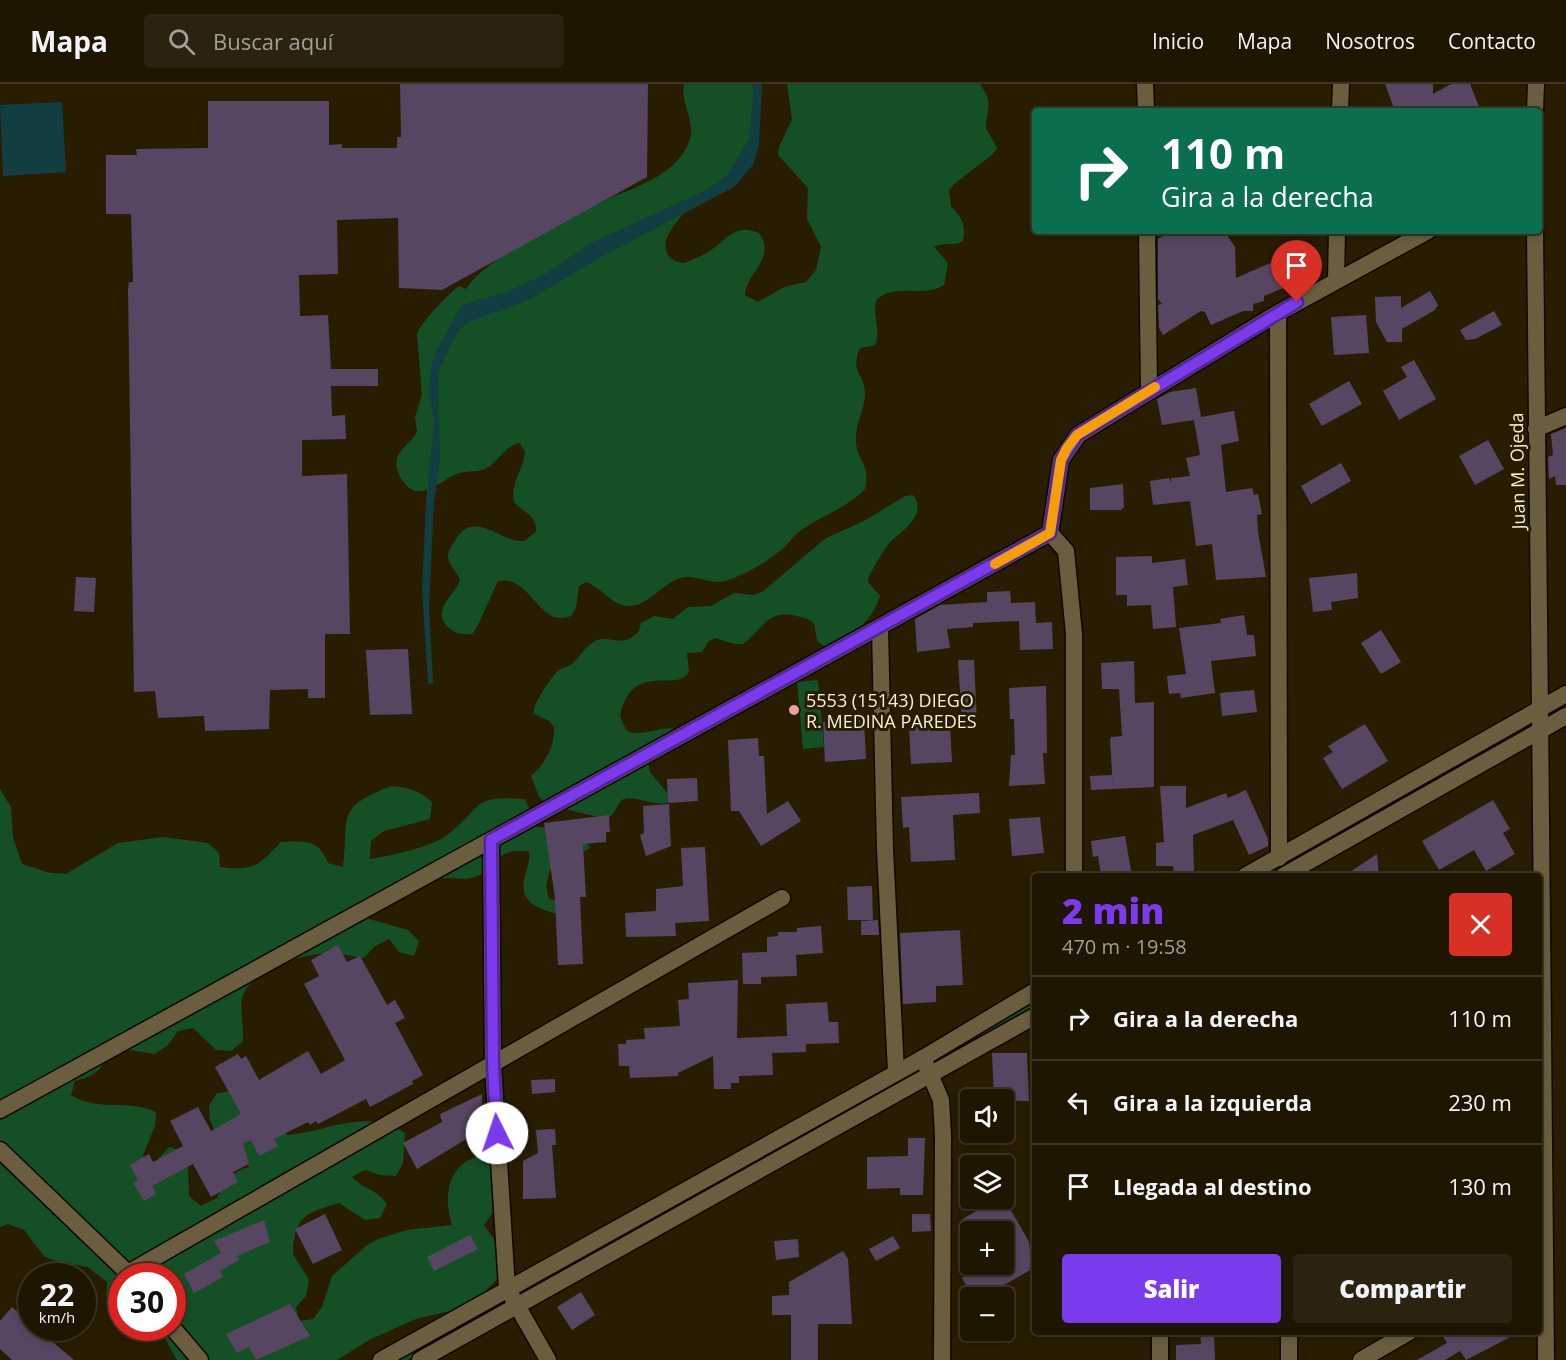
<!DOCTYPE html>
<html lang="es">
<meta charset="utf-8">
<style>
body{margin:0;font-family:"Open Sans",sans-serif;background:#2b2310;color:#f1f3f6;height:100vh;display:flex;flex-direction:column;font-size:22px;white-space:nowrap}
*{box-sizing:border-box;margin:0}
p{font-size:20px;color:#a19f99}
.icon{flex:none;width:33px;height:33px;fill:none;stroke:currentColor;stroke-width:2;stroke-linecap:round;stroke-linejoin:round}
.map{position:relative;flex:1;overflow:hidden}
.details{position:absolute;left:1032px;top:789px;width:510px;height:462px;display:flex;flex-direction:column;background:#1e1601;border-radius:6px;box-shadow:0 3px 9px #0003,0 0 0 2px #3c3523}
.details>*{flex:none}
.banner{position:absolute;left:1032px;top:24px;width:510px;height:126px;border-radius:6px;box-shadow:0 3px 9px #0003,0 0 0 2px #3c3523;background:#0b6e4f;color:#fff;overflow:hidden}
.tools{position:absolute;left:960px;top:1005px;display:grid;gap:12px}
.tools a{display:grid;place-items:center;width:54px;height:54px;border-radius:6px;background:#1e1601;box-shadow:0 3px 9px #0003,0 0 0 2px #3c3523;font-size:30px}
.speed{position:absolute;left:18px;top:1179px;display:flex;gap:12px;font-size:30px;font-weight:700;text-align:center}
.speed>*{display:grid;place-content:center;width:78px;height:78px;border-radius:50%;background:#1e1601;box-shadow:0 3px 9px #0003,0 0 0 2px #3c3523;line-height:1}
.speed small{font-size:15px;font-weight:400}
.speed .limit{border:9px solid #d22;background:#fff;color:#111}
.pin{position:absolute;display:grid;place-items:center;width:51px;height:51px;color:#fff;margin:-62px -26px;border-radius:50% 50% 50% 0;rotate:-45deg;box-shadow:0 0 6px #0007}
.pin .icon{rotate:45deg}
.me{position:absolute;width:66px;margin:-33px;rotate:356deg;stroke-linejoin:round;filter:drop-shadow(0 0 4px #0008)}
.turn{display:flex;align-items:center;gap:21px;height:126px;padding:0 30px;font-size:27px}
.turn .icon{width:78px;height:78px;stroke-width:2.5}
.turn b{display:block;font-size:42px;line-height:51px}
.round{display:grid;place-items:center;flex:none;width:63px;height:63px;border-radius:6px;background:#2b2310}
.summary{display:flex;align-items:center;justify-content:space-between;height:102px;padding:0 30px}
h1{font-size:36px;font-weight:800;line-height:45px;color:#7c3aed}
.primary-button{display:flex;gap:12px;margin-top:auto;padding:12px 30px}
.primary-button a{flex:1;height:69px;border-radius:6px;background:#7c3aed;color:#fff;font-size:24px;font-weight:800;line-height:69px;text-align:center}
.primary-button a+a{background:#2b2310;color:#f1f3f6}
ul{padding:0;list-style:none}
li{display:flex;align-items:center;gap:18px;height:84px;padding:0 30px;border-top:2px solid #3c3523}
li div{flex:1}
li b{display:block;font-size:22px}
li em{font-style:normal}
header{display:flex;align-items:center;gap:36px;box-sizing:border-box;height:84px;padding:0 30px;background:#1e1601;border-bottom:2px solid #3c3523}
header strong{font-size:28px}
nav{display:flex;gap:33px;margin-inline-start:auto;font-size:21px}
.search{width:420px;height:54px;background:#2b2310;display:flex;align-items:center;gap:15px;box-sizing:border-box;padding:0 21px;border-radius:6px;color:#a19f99;font-size:22px}
.map>svg:first-child{display:block}
.green{fill:#144f26}
.water{fill:#133e41}
.building{fill:#574661}
.lines{fill:none;stroke-linecap:round;stroke-linejoin:round}
.minor-casing{stroke:#110700;stroke-width:19}
.tertiary-casing{stroke:#110700;stroke-width:19}
.secondary-casing{stroke:#110700;stroke-width:19}
.minor{stroke:#6a5e3f;stroke-width:16}
.tertiary{stroke:#6a5e3f;stroke-width:16}
.secondary{stroke:#6a5e3f;stroke-width:16}
.route-casing{stroke:#51269a;stroke-width:15}
.route{stroke:#7c3aed;stroke-width:10}
.slow{stroke:#f59e0b;stroke-width:10}
.poi-dot{fill:#f49aa3;stroke:#281d01;stroke-width:2}
.labels{text-anchor:middle;dominant-baseline:central;stroke-width:6;stroke-linejoin:round;paint-order:stroke}
.street-label{font-size:18px;fill:#f6efde;stroke:#281d01}
.poi-label{font-size:18px;fill:#f6efde;stroke:#281d01;text-anchor:start}
</style>
<header>
<strong>Mapa</strong>
<div class="search"><svg class="icon" aria-label="search" viewBox="0 0 24 24"><circle cx="10" cy="10" r="6"/><path d="M15 15l6 6"/></svg>Buscar aquí</div>
<nav><a>Inicio</a><a>Mapa</a><a>Nosotros</a><a>Contacto</a></nav>
</header>
<div class="map">
<svg width="1566" height="1276" viewBox="0 0 1566 1276">
<rect width="100%" height="100%" fill="#281d01"/>
<!-- green -->
<path class="green" d="M684 0H753L756 23 746 77C728 92 651 144 668 171 672 177 678 178 684 179 693 175 702 172 710 167 728 155 735 139 759 149 777 174 747 187 745 211L758 218 784 203 806 198 816 186 821 163 807 135 808 104 778 71 779 63 792 35 787 0H980C994 21 987 22 986 44L997 64 993 70 954 100 949 107 951 122C962 134 966 140 963 157 954 163 944 157 934 163L948 179 944 201C923 214 898 199 877 215 871 231 882 245 875 261L860 264C849 288 865 290 865 309 865 326 854 342 856 360 859 379 871 382 865 405 847 424 821 432 800 447 793 452 788 461 781 466 765 479 745 491 725 497 709 501 696 490 680 494 662 500 648 522 629 522 612 522 601 503 586 498L579 502 576 524 571 532C538 545 532 491 498 497L477 543 472 550C463 551 456 550 449 544 430 527 453 513 460 497 458 488 451 484 449 476 446 469 451 464 454 458 475 422 498 459 524 457L536 448C537 431 524 429 514 418 510 398 524 386 525 367L519 359C505 362 499 377 487 384 478 389 468 386 459 389 440 396 419 422 402 396 398 390 395 381 397 374 401 363 412 358 417 348L415 333 422 311 417 250C422 237 448 210 459 202L466 205C485 173 581 127 617 111 643 101 678 87 689 58 697 39 680 20 684 0Z
M913 411C928 429 903 447 891 457 886 462 867 492 868 498L880 512C871 540 852 550 828 565L818 558C815 553 816 545 814 540 810 534 803 534 797 532 767 524 762 547 743 560H734L715 554 708 558 702 568 687 569 689 588C678 610 632 575 620 632L626 646C642 655 659 641 676 645L678 665 648 678 650 688 669 711 667 719C653 722 632 710 622 716 618 719 615 728 611 732L603 734 547 721 539 713 531 692C545 680 555 662 554 643L549 637 534 630C531 622 552 592 559 586 563 583 568 583 572 580 580 573 585 562 595 557 610 550 622 566 639 547L641 539 654 532 673 535 688 523 711 522 734 509 754 511 762 508 826 454 864 437 905 412Z
M818 596 824 663 803 665 797 598Z
M1523 643 1526 646 1286 784 1272 792H1260Z
M391 702C408 703 418 706 432 718L430 735 384 747 371 757 370 775C389 772 431 763 446 752 484 723 469 711 525 715L537 743C561 744 576 741 590 764L550 786 546 801 549 815 564 817 566 832C547 827 519 823 524 796 526 786 530 779 529 768 492 764 503 780 478 792 470 796 455 794 446 794 412 795 387 809 366 834L408 846 419 857 414 872 399 868 389 855 375 862 364 874C354 873 342 869 332 869 306 869 253 884 243 911 239 919 244 946 243 957L231 967 216 966 193 944 178 947 168 961 155 970 124 965 109 969C101 987 94 992 75 997L71 1011C99 1029 126 1014 156 1028L155 1042 143 1071 149 1085 169 1063 183 1067 188 1082 189 1112 201 1122 217 1114C224 1097 231 1088 249 1083L243 1070 217 1052 210 1036 209 1022 217 1009 231 1007 274 1025 287 1051C327 1048 367 1023 405 1049L403 1079 396 1092 380 1091 365 1086 352 1093C366 1107 375 1104 387 1120L380 1134 365 1136 339 1119C306 1129 294 1132 293 1170L309 1196 306 1212 296 1223 299 1237 313 1235 322 1223 332 1192 366 1162 378 1155 407 1146 452 1141C450 1133 447 1122 448 1113 449 1078 483 1058 509 1085L502 1116 484 1141 501 1165 499 1193 477 1216 463 1224 416 1235 371 1255 337 1276H177L159 1244H172V1192H122L120 1220 106 1213 107 1198 88 1183 58 1178 44 1172 24 1146 8 1140 0 1143V705L11 723 13 753 22 780 50 789 66 790 118 759 163 753 208 759 219 769 220 783C254 787 258 782 281 758 305 757 319 755 328 779L343 783C350 730 334 725 391 702Z
M1035 915V921L949 968 948 964Z
M888 1000 889 1004 542 1200 539 1198Z
M504 1216 506 1220 407 1276H397Z"/>
<!-- water -->
<path class="water" d="M754 0H762L759 61 753 81 734 103 605 171 534 213 510 224 472 236 461 244 449 264 438 290 440 376 434 418 429 523 433 599 428 600 422 505 426 418 434 338 429 307 431 283 436 267 462 221 509 207 545 190 591 159 706 106 725 94 749 56Z
M62 18 66 88 3 92 0 21Z"/>
<!-- building -->
<path class="building" d="M400 0H648L647 93 442 206 399 204 398 134 337 136 338 190 299 191 300 232 328 231 331 285H378V302H331L332 332 345 331 346 355 302 356V392L347 390 350 550H325V614H308V605L270 606 269 645 205 647 204 632 158 634 155 607 134 608 128 205 129 198H133L131 130H106V71H137L136 65 208 64V17H329V61L342 60V64H397V53H401Z
M1385 0H1433V10L1451 0H1470L1481 27H1395Z
M1171 147H1224L1235 163 1236 194 1275 177 1286 203 1264 212V217L1253 220V227H1243L1211 241 1205 228 1201 227 1163 251 1159 244 1158 221 1162 220 1158 215V155Z
M1430 207 1438 221 1435 226 1402 245V258H1387L1376 238 1375 213 1401 212V224Z
M1494 227 1502 241 1475 255 1466 256 1460 246Z
M1366 231 1369 269 1334 271 1331 233Z
M1414 276 1436 315 1399 336 1383 307 1407 293 1401 283Z
M1349 297 1362 320 1322 342 1309 320Z
M1196 304 1201 333 1234 327 1239 357 1221 361 1226 408 1252 404 1254 411 1258 410 1262 430 1257 431 1258 448 1266 493 1216 496 1212 460 1196 462 1190 417 1153 421 1150 397 1169 394 1172 399 1171 394 1190 392 1186 374 1200 371 1194 336 1162 341 1157 315 1170 308Z
M1566 344V401H1556L1555 392 1549 395 1548 373 1553 371 1551 350Z
M1488 356 1504 385 1475 401 1459 372Z
M1341 379 1351 397 1311 420 1301 402Z
M1123 400 1124 423 1121 426H1090V404Z
M1152 472V479L1185 475 1188 501 1173 503 1176 543 1153 545 1151 521 1127 522V511H1116V473Z
M1357 489 1358 514 1331 518 1332 526 1313 528 1309 494Z
M76 493 96 494 94 528 74 527Z
M1010 507 1011 519 1035 518 1036 539 1052 538 1053 565 1020 566 1019 537 973 539V543L947 545 950 564 917 568 915 535 940 521 987 518V508Z
M1244 531 1247 551H1254L1256 572 1211 577 1215 609 1181 614 1180 609 1169 610 1167 592 1186 590 1179 544 1221 539 1220 535Z
M1381 546 1401 578 1381 590 1361 559Z
M408 565 412 630 370 631 366 566Z
M958 576H974L977 639 962 640Z
M1134 577 1135 619 1154 618V703L1113 705 1110 656 1111 653 1122 652 1119 605H1102L1101 579Z
M1046 602 1047 669H1043L1045 700 1009 702 1011 671H1015L1014 635H1010L1009 604Z
M1254 606 1257 628 1222 632 1220 609Z
M864 636 866 675 825 678 823 638Z
M1365 640 1388 677 1342 705 1323 674 1333 668 1328 662Z
M950 642 952 678 911 680 909 643Z
M758 654 759 672H764L767 730 788 717 801 737 761 762 739 727H731L728 656Z
M1112 691 1113 705 1091 706 1090 692Z
M697 694 698 717 668 719 667 695Z
M1160 702H1186V724L1226 709 1228 714 1246 706 1268 755V762L1249 771 1233 736 1193 751 1194 788 1174 789 1173 782H1156V759L1164 758Z
M979 709 980 729 953 731 955 776 911 778 909 743 903 744 901 713Z
M1493 716 1510 745 1503 749 1515 770 1486 787 1474 766 1439 786 1422 757Z
M669 720 671 762 646 772 640 751 644 749 643 722Z
M609 731 610 748H606V758L583 760 586 813H580L583 880 558 881 555 814 544 739Z
M1040 733 1044 769 1012 772 1009 735Z
M1125 752 1132 792H1101L1098 772 1093 773 1091 757Z
M705 763 709 837 675 839 676 852 626 853 625 829 656 827V805L683 802 681 764Z
M1377 770 1379 792H1344Z
M872 802 873 836H848L847 803Z
M878 836 879 851H861V837Z
M821 842 823 869 796 871 797 892 761 893V900H743L742 869 767 868V853L778 852V848H797V844Z
M960 846 963 901 936 902V918L903 920 900 849Z
M338 861 347 878 360 872 387 921 395 916 405 934 395 939 423 991 412 997 413 1000 370 1023 366 1015 318 1040 316 1037 310 1041 308 1038 274 1055 278 1062 259 1072 251 1056 243 1059 249 1080 233 1088 238 1098 211 1113 193 1080 152 1102 156 1110 144 1117 133 1099 138 1096 130 1081 149 1070 153 1078 183 1062 170 1037 198 1023 211 1047 241 1030 215 983 238 970 241 975 246 972 259 996 308 967 321 990 345 976 304 900 319 892 311 876Z
M738 896 737 954 787 952 786 920 827 918 829 938H838L839 959 806 960V968L772 969 773 991 739 992V999H731V1005H714L713 972 678 989V992L630 994 629 982H619L618 960H626V956L645 955 644 944 680 942 678 916 689 915 688 899Z
M992 969H1027L1029 1017 994 1016Z
M555 995V1008L532 1010 531 996Z
M482 1010 481 1046 417 1085 403 1059 442 1038 440 1030Z
M555 1045 556 1061H552L556 1114 523 1115V1077L538 1069 536 1046Z
M908 1054H925L923 1111H900V1104L867 1105V1073L908 1072Z
M978 1114H1004L1029 1158 1032 1185 981 1214H973L962 1194 987 1180H1004V1146H967L961 1136 983 1123Z
M325 1130 342 1166 313 1180 295 1145Z
M912 1130H930L931 1147 912 1148Z
M264 1136 270 1158 237 1172 239 1176 220 1187 223 1193 194 1209 184 1190 221 1169 214 1157Z
M470 1151 478 1165 434 1187 427 1173Z
M893 1152 900 1164 876 1177 869 1165Z
M798 1155 799 1173 776 1176 774 1157Z
M843 1167 848 1175 852 1240H818V1276H791V1231H772V1212L789 1211V1198Z
M581 1208 595 1231 572 1246 557 1223Z
M290 1220 310 1252 256 1276 249 1263 237 1269 226 1250Z
M12 1223 32 1240V1244H36L74 1276H12L0 1265V1237Z
M1200 1248H1214L1215 1276H1176V1261L1201 1260Z
M1440 1248H1520L1466 1276 1460 1267 1445 1276H1417L1447 1259Z"/>
<g class="lines">
<defs>
<path id="minor" d="M1145 0 1146 27
M1340 27 1341 0
M1535 27 1536 0
M1147 147 1149 306
M1535 147 1540 627
M1336 196 1337 147
M1278 229 1279 774
M1536 345 1566 332
M1050 449 1061 376 1078 351 1278 229 1428 147
M1050 449 1066 467 1074 550V792
M880 545 885 765 896 988
M491 756 493 982 507 1204 548 1276
M923 974 941 1016 943 1051 942 1276
M0 1026 1050 449
M0 1066 131 1192
M128 1189 782 814
M172 1243 200 1276
M1160 1248V1276
M1289 1248V1276
M1361 1276 1409 1248"/>
<path id="tertiary" d="M1540 627 1546 1276"/>
<path id="secondary" d="M1245 792 1566 610
M1283 792 1566 632
M381 1276 923 974 1035 907
M420 1276 1035 932"/>
</defs>
<!-- minor casing -->
<use href="#minor" class="minor-casing"/>
<!-- tertiary casing -->
<use href="#tertiary" class="tertiary-casing"/>
<!-- secondary casing -->
<use href="#secondary" class="secondary-casing"/>
<!-- minor -->
<use href="#minor" class="minor"/>
<!-- tertiary -->
<use href="#tertiary" class="tertiary"/>
<!-- secondary -->
<use href="#secondary" class="secondary"/>
</g>
<g class="lines">
<defs>
<path id="route" d="M497 1049 493 982 491 756 1050 449 1061 376 1077 351 1297 218"/>
</defs>
<!-- route casing -->
<use href="#route" class="route-casing"/>
<!-- route -->
<use href="#route" class="route"/>
<!-- slow -->
<path class="slow" d="M995 480 1050 449 1061 376 1067 364 1077 351 1155 303"/>
</g>
<!-- markers -->
<circle class="poi-dot" cx="794" cy="626" r="6"/>
<g class="labels">
<!-- street labels -->
<g class="street-label">
<text transform="translate(1517 387) rotate(-91)">Juan M. Ojeda</text>
</g>
<!-- poi labels -->
<g class="poi-label">
<text x="806" y="616">5553 (15143) DIEGO<tspan x="806" dy="21">R. MEDINA PAREDES</tspan></text>
</g>
</g>
</svg>
<div class="tools">
<a><svg class="icon" aria-label="sound" viewBox="0 0 24 24"><path d="M4 9h4l5-4v14l-5-4H4zM17 9q2 3 0 6"/></svg></a>
<a><svg class="icon" aria-label="layers" viewBox="0 0 24 24"><path d="M12 4l9 5-9 5-9-5zM3 14l9 5 9-5"/></svg></a>
<a>+</a>
<a>−</a>
</div>
<div class="speed"><div>22<small>km/h</small></div><div class="limit">30</div></div>
<div class="pin" style="left:1297px;top:218px;background:#d93025"><svg class="icon" aria-label="arrive" viewBox="0 0 24 24"><path d="M6 21V4h12l-3 4 3 4H6"/></svg></div>
<svg class="me" style="left:497px;top:1049px" viewBox="-20 -20 40 40"><circle r="19" fill="#fff"/><path d="M0-13L10 11 0 6-10 11z" fill="#7c3aed"/></svg>
<div class="banner">
<div class="turn"><svg class="icon" aria-label="right" viewBox="0 0 24 24"><path d="M7 20v-9h11M14 6l5 5-5 5"/></svg><div><b>110 m</b>Gira a la derecha</div></div>
</div>
<section class="details">
<div class="summary"><div><h1>2 min</h1><p>470 m · 19:58</p></div><a class="round" style="background:#d93025;color:#fff"><svg class="icon" aria-label="close" viewBox="0 0 24 24"><path d="M6 6l12 12M18 6L6 18"/></svg></a></div>
<ul>
<li><svg class="icon" aria-label="right" viewBox="0 0 24 24"><path d="M7 20v-9h11M14 6l5 5-5 5"/></svg><div><b>Gira a la derecha</b></div><em>110 m</em></li>
<li><svg class="icon" aria-label="left" viewBox="0 0 24 24"><path d="M17 20v-9H6M10 6l-5 5 5 5"/></svg><div><b>Gira a la izquierda</b></div><em>230 m</em></li>
<li><svg class="icon" aria-label="arrive" viewBox="0 0 24 24"><path d="M6 21V4h12l-3 4 3 4H6"/></svg><div><b>Llegada al destino</b></div><em>130 m</em></li>
</ul>
<div class="primary-button"><a>Salir</a><a>Compartir</a></div>
</section>
</div>
